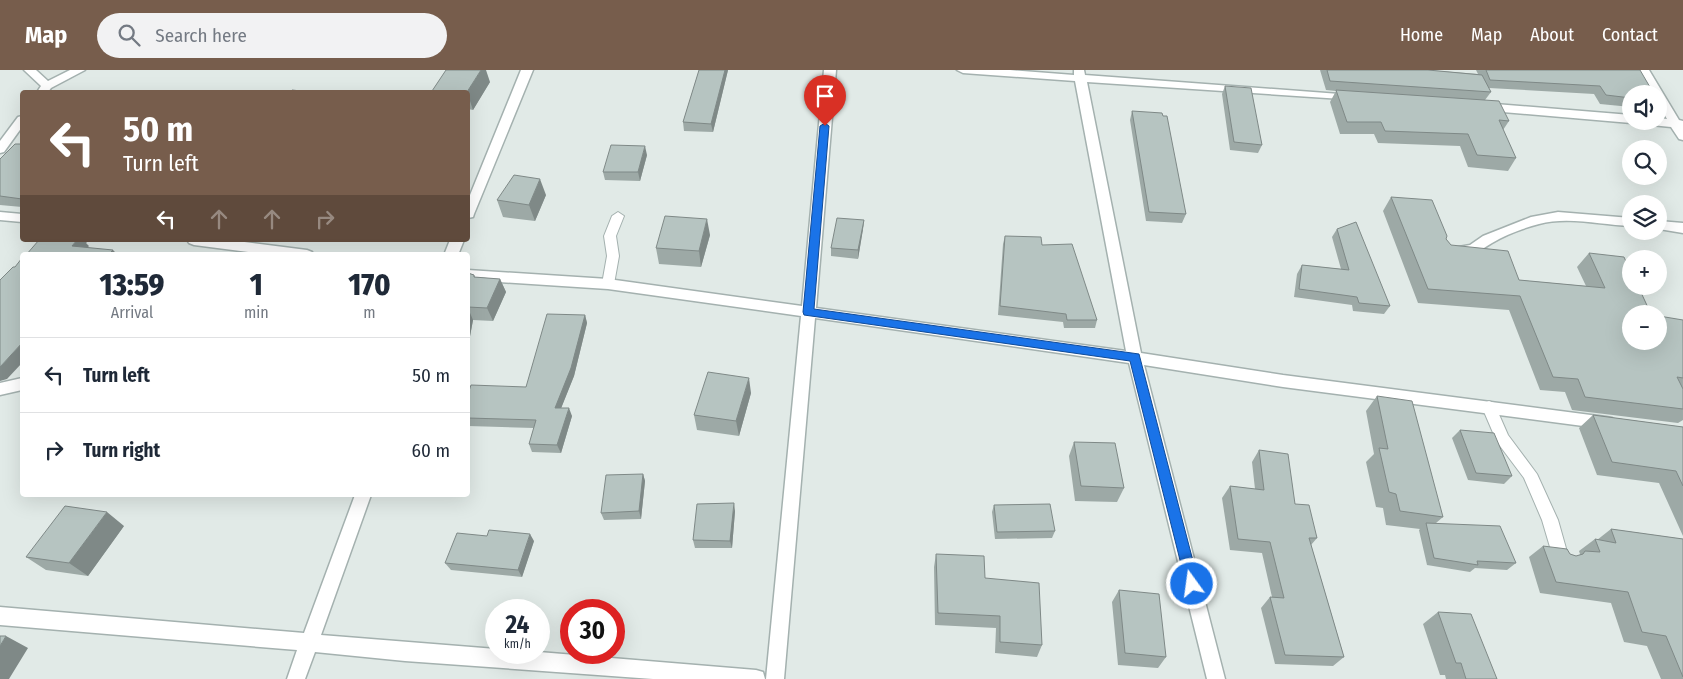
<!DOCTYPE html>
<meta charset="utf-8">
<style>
body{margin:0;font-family:"Fira Sans Condensed",sans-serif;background:#f2f2f3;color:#1f2937;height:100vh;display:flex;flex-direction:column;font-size:19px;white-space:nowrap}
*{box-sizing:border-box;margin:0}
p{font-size:16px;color:#747a83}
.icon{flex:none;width:28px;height:28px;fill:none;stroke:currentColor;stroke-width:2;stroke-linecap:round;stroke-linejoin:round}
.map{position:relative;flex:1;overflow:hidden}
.sheet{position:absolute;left:20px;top:182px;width:450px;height:245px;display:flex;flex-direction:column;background:#fff;border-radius:5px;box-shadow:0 5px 20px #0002}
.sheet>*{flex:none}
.guide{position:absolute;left:20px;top:20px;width:450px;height:152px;border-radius:5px;box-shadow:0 5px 20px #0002;background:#775d4c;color:#fff;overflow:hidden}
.controls{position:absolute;left:1622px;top:15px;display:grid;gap:10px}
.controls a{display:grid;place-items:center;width:45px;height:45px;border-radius:50%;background:#fff;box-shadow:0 5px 20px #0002;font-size:25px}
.speed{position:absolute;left:485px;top:529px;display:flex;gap:10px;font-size:25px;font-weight:700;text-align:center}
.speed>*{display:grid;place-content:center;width:65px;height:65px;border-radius:50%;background:#fff;box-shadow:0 5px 20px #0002;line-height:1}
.speed small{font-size:12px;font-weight:400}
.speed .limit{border:8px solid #d22;background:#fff;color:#111}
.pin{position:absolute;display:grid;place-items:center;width:42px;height:42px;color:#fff;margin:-51px -21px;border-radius:50% 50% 50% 0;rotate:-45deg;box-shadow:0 0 5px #0007}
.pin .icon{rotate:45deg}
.me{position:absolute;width:55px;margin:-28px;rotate:346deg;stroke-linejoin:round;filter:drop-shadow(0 0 4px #0008)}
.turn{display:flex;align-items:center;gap:18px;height:105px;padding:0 20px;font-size:22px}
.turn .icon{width:65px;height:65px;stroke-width:2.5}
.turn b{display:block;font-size:35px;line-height:42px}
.lanes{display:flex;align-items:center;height:48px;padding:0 20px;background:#0003;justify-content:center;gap:25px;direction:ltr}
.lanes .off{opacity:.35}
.eta{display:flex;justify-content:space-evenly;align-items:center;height:85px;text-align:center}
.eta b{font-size:30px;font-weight:800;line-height:35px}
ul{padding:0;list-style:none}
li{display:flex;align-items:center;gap:15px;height:75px;padding:0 20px;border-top:1px solid #e0e1e3}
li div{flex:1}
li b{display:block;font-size:19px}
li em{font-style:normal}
header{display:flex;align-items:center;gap:30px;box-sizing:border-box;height:70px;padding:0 25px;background:#775d4c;color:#fff}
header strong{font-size:24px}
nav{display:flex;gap:28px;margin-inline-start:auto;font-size:18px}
.search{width:350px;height:45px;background:#f2f2f3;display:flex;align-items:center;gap:12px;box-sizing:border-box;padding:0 18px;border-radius:28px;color:#747a83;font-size:19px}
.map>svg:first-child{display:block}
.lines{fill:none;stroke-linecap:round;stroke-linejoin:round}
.service-casing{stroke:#a4b1af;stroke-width:2}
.minor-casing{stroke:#a4b1af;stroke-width:3}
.service{fill:#fff;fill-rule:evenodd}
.minor{fill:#fff;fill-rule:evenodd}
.wall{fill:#9da9a6}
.shaded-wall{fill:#7f8987}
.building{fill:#b6c4c1;stroke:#7f8987}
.route{fill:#1a73e8;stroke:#114b97}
</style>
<header>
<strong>Map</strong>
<div class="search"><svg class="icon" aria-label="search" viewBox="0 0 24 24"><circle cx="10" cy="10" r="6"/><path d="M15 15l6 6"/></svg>Search here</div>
<nav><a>Home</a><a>Map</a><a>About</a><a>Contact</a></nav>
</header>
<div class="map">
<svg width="1683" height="609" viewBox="0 0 1683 609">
<rect width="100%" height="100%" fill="#e1eae7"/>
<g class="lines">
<defs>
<path id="service" d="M618 142 624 146 616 166 619 186 614 214 612 217H604L602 214 607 186 604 166 612 146Z
M1489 331 1494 333 1508 365 1537 404 1558 450 1569 489 1567 494 1561 496 1555 494 1542 450 1524 408 1497 372 1482 337 1484 333Z"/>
<path id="minor" d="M24 0H36L48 11 70 0H85L51 18 48 22H37L41 16Z
M521 0H533L474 144 473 147 468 148V130Z
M824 0H836L816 238 1126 281 1075 11 963 3 957 0H1010L1074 5V0H1084L1085 5 1353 25 1357 26 1359 28 1357 30 1087 12 1141 283 1283 305 1606 347 1612 348 1614 353 1612 358 1606 359 1283 317 1144 295 1225 609H1207L1129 293 815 248 784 609H766L801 246 608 219 468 210V200L608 209 802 236Z
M1637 0H1649L1679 50 1683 51V70L1679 69 1671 57 1651 55 1645 51H1659V48L1667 49 1659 35V24H1652Z
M1483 33 1631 45V51H1635L1631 53 1479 40 1477 37Z
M22 46V57L4 82 0 83V71L18 47Z
M0 142 22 144V152L0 150Z
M1558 142 1631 148V156C1602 155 1568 146 1539 154 1524 158 1505 165 1492 173 1479 181 1470 189 1453 184L1451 181 1453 178 1470 175 1483 166 1531 147Z
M1659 151 1683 153V163L1659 159Z
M187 170H229L307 180 312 182 314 185H271L194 175 189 173Z
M450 170H464L458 185H444Z
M22 308V320L0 325V313Z
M355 425H371L321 565 496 579V582H539L756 600 763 602 765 609H653L405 591 315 582 305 609H287L297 580 0 555V537L304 563Z"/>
</defs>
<!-- service casing -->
<use href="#service" class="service-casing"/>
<!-- minor casing -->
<use href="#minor" class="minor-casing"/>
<!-- service -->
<use href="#service" class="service"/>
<!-- minor -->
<use href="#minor" class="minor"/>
</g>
<!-- wall -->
<path class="wall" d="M699 0H728L713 62 684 61 683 52Z
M1320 0H1428L1478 4 1476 0H1640L1631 24V37L1600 34 1594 24 1489 18 1491 22 1485 30 1509 51 1503 60 1516 88 1508 101 1468 97 1460 76 1378 73 1374 64H1340L1330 32 1336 21 1326 20Z
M490 12 473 40 468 39V22H433L432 21Z
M1225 16 1262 75 1258 83 1230 80 1222 24Z
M1132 41 1186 144 1182 153 1146 151 1130 50Z
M22 74V137L0 135V89Z
M647 85 640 111 605 110 603 102Z
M546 125 535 151 503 147 497 130Z
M1391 127 1446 169 1451 175 1519 210 1586 216 1577 197 1589 183 1631 244 1683 250V350L1678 353 1572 340 1565 322 1540 320 1509 240 1418 233 1383 141Z
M864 150 863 159 858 189 831 186V178Z
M1337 159 1390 236 1384 244 1353 241 1352 235 1294 227 1297 204 1302 195 1341 199 1332 167Z
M710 165 701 197 659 194 656 178Z
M1005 166 1042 175 1097 250 1095 258H1064L1063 252 998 245 1003 174Z
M468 203 474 205 475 207 500 209 506 222 493 251 473 250 468 277Z
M585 245 587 253 574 306 561 338 572 346 561 383 532 382 529 374 534 358 468 356V324L526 317Z
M751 323 739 366 697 360 694 345Z
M1377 326 1443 447 1436 453 1516 493 1507 500 1475 498 1470 502 1427 495 1419 460 1420 459 1386 455 1383 438 1376 437 1366 392 1374 384 1366 341Z
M1593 345 1683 357V466L1659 413 1597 405 1579 358Z
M1460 360 1512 406 1504 414 1468 410 1452 368Z
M1074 372 1124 418 1117 432 1075 431 1069 386Z
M1259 380 1295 434 1317 468 1311 475 1344 587 1333 596 1275 594 1261 538 1270 527H1272L1262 483 1230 480 1222 428 1230 416 1255 419 1252 392Z
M643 404 645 411 641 449 604 450 601 443Z
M994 435 1055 461 1052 468 995 469 992 442Z
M735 441 732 478H695L693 470Z
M124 456 88 506 46 500 26 487Z
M1611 459 1683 469V609H1661L1647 576 1624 572 1611 533 1540 523 1529 487 1543 476 1576 486H1579L1580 484 1579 481 1595 469 1597 470Z
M534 471 522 507 451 500 445 493Z
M936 484 985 508 1042 575 1037 587 995 583 996 558 935 555 934 497Z
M1119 520 1166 587 1158 598 1118 595 1112 532Z
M1438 542 1497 609H1446L1445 605H1440L1423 554Z"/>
<!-- shaded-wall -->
<path class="shaded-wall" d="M481 0H486L490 12 473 40 467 22Z
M725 0H728L713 62 711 54Z
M645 76 647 85 640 111 638 102Z
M540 109 546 125 535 151 529 135Z
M707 149 710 165 701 197 699 181Z
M864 150 863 159 858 189V180Z
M77 170H89L86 173 89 176 81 185 72 176Z
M113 180 118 185 110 183Z
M500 209 506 222 493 251 487 238Z
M468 238 473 250 468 277Z
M585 245 587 253 574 306 558 346 555 338Z
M22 273V293L7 309 0 311V297Z
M749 308 751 323 739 366 736 351Z
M569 338 572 346 561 383 557 375Z
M643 404 645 411 641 449 639 441Z
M734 433 735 441 732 478 730 471Z
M107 442 124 456 88 506 69 493Z
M530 464 534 471 522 507 518 500Z
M6 566 28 578 9 609H0V576Z"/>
<!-- building -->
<path class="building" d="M446 0H481L467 22 432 21Z
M699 0H725L711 54 683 52Z
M1327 0H1428L1482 5 1491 22 1330 11Z
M1486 0H1640L1654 24H1631V28L1606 25 1600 16 1490 10Z
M1225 16 1251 18 1262 75 1234 72Z
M292 20 310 22H290Z
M1336 20 1499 31 1509 51 1499 50 1516 88 1477 85 1468 64 1385 61 1381 52H1347Z
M1132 41 1162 43 1163 46H1167L1186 144 1149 142Z
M15 74H22V129L0 126V89Z
M611 75 645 76 638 102H603Z
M514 105 540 109 529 135 497 130Z
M1391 127 1432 130 1447 166 1446 169 1451 175 1508 181 1519 210 1605 218 1589 183 1624 187 1631 203V216H1638L1651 244H1631V271H1659V246L1683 250V308L1677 307 1683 319V339L1585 327 1578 309 1553 307 1520 226 1428 219Z
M665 146 707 149 699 181 656 178Z
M837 148 864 150 858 180 831 178Z
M1356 152 1390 236 1359 233 1357 227 1299 219 1302 195 1349 200 1337 159Z
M1005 166 1041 167 1042 175 1072 174 1097 250H1067L1066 244 1000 236Z
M39 170H77L72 176 113 180 110 183 128 185H26Z
M22 188V273L0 297V210L13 197H15Z
M468 203 474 205V207L500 209 487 238 468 237Z
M547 244 585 245 571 298 555 338H569L557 375 529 374 536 350 468 348V324L471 315 526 317Z
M708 302 749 308 736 351 694 345Z
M1377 326 1412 331 1443 447 1400 441 1396 424 1389 422 1379 378 1388 379Z
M1593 345 1683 357V416L1676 401 1612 392Z
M1460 360 1494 363 1512 406 1476 403Z
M1074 372 1115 373 1124 418 1081 416Z
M1259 380 1288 384 1295 434 1309 435 1317 468H1309L1344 587 1285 585 1270 527 1284 528 1270 472 1238 469 1230 416 1264 420Z
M643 404 639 441 601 443 606 405Z
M734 433 730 471 693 470 697 434Z
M1050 434 1055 461 997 462 994 435Z
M65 436 107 442 69 493 26 487Z
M1426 453 1500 456 1516 493 1477 491 1478 495 1434 488Z
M1611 459 1683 469V607L1666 566 1642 562 1628 522 1556 512 1543 476 1567 479 1570 484 1576 486 1583 484 1585 481 1600 482 1595 469 1616 473Z
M489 460 530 464 518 500 445 493 457 463 487 466Z
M936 484 984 486 985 508 1039 513 1042 575 1000 572V546L938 543Z
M1119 520 1159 524 1166 587 1125 583Z
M1438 542 1471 544 1497 609H1466L1461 593H1456Z
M0 566H6L0 576Z"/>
<!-- route -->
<path class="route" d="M825 53 829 56 814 239 1139 284 1199 514 1197 519 1192 521 1188 519 1186 514 1130 291 804 245 803 242 820 56Z"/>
</svg>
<div class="controls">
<a><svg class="icon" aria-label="sound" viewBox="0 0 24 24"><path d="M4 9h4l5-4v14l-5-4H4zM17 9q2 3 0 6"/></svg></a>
<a><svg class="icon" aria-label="search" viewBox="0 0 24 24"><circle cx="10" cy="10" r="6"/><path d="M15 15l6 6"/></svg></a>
<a><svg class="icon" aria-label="layers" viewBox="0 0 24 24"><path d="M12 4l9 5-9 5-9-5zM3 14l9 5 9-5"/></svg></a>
<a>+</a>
<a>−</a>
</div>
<div class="speed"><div>24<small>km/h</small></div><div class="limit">30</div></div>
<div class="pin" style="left:825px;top:56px;background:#d93025"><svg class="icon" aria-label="arrive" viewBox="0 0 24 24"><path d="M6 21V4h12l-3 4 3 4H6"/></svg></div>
<svg class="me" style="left:1192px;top:514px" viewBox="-20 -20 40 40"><circle r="17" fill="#1a73e8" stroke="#fff" stroke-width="3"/><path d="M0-11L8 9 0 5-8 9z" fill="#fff"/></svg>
<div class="guide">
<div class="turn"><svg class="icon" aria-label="left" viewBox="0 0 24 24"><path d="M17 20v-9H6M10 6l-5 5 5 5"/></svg><div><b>50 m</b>Turn left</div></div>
<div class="lanes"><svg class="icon" aria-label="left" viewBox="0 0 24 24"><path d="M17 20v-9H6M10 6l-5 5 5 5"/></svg><svg class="icon off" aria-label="ahead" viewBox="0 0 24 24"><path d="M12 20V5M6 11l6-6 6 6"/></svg><svg class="icon off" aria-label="ahead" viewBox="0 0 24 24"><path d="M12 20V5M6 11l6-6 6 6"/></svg><svg class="icon off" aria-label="right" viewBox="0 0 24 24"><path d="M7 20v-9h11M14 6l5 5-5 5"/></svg></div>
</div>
<section class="sheet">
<div class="eta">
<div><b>13:59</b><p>Arrival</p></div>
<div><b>1</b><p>min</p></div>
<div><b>170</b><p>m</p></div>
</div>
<ul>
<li><svg class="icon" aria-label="left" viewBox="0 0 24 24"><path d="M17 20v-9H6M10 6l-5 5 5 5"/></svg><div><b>Turn left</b></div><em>50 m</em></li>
<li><svg class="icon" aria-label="right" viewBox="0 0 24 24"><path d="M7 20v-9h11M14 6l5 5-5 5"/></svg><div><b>Turn right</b></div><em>60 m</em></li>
</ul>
</section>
</div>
